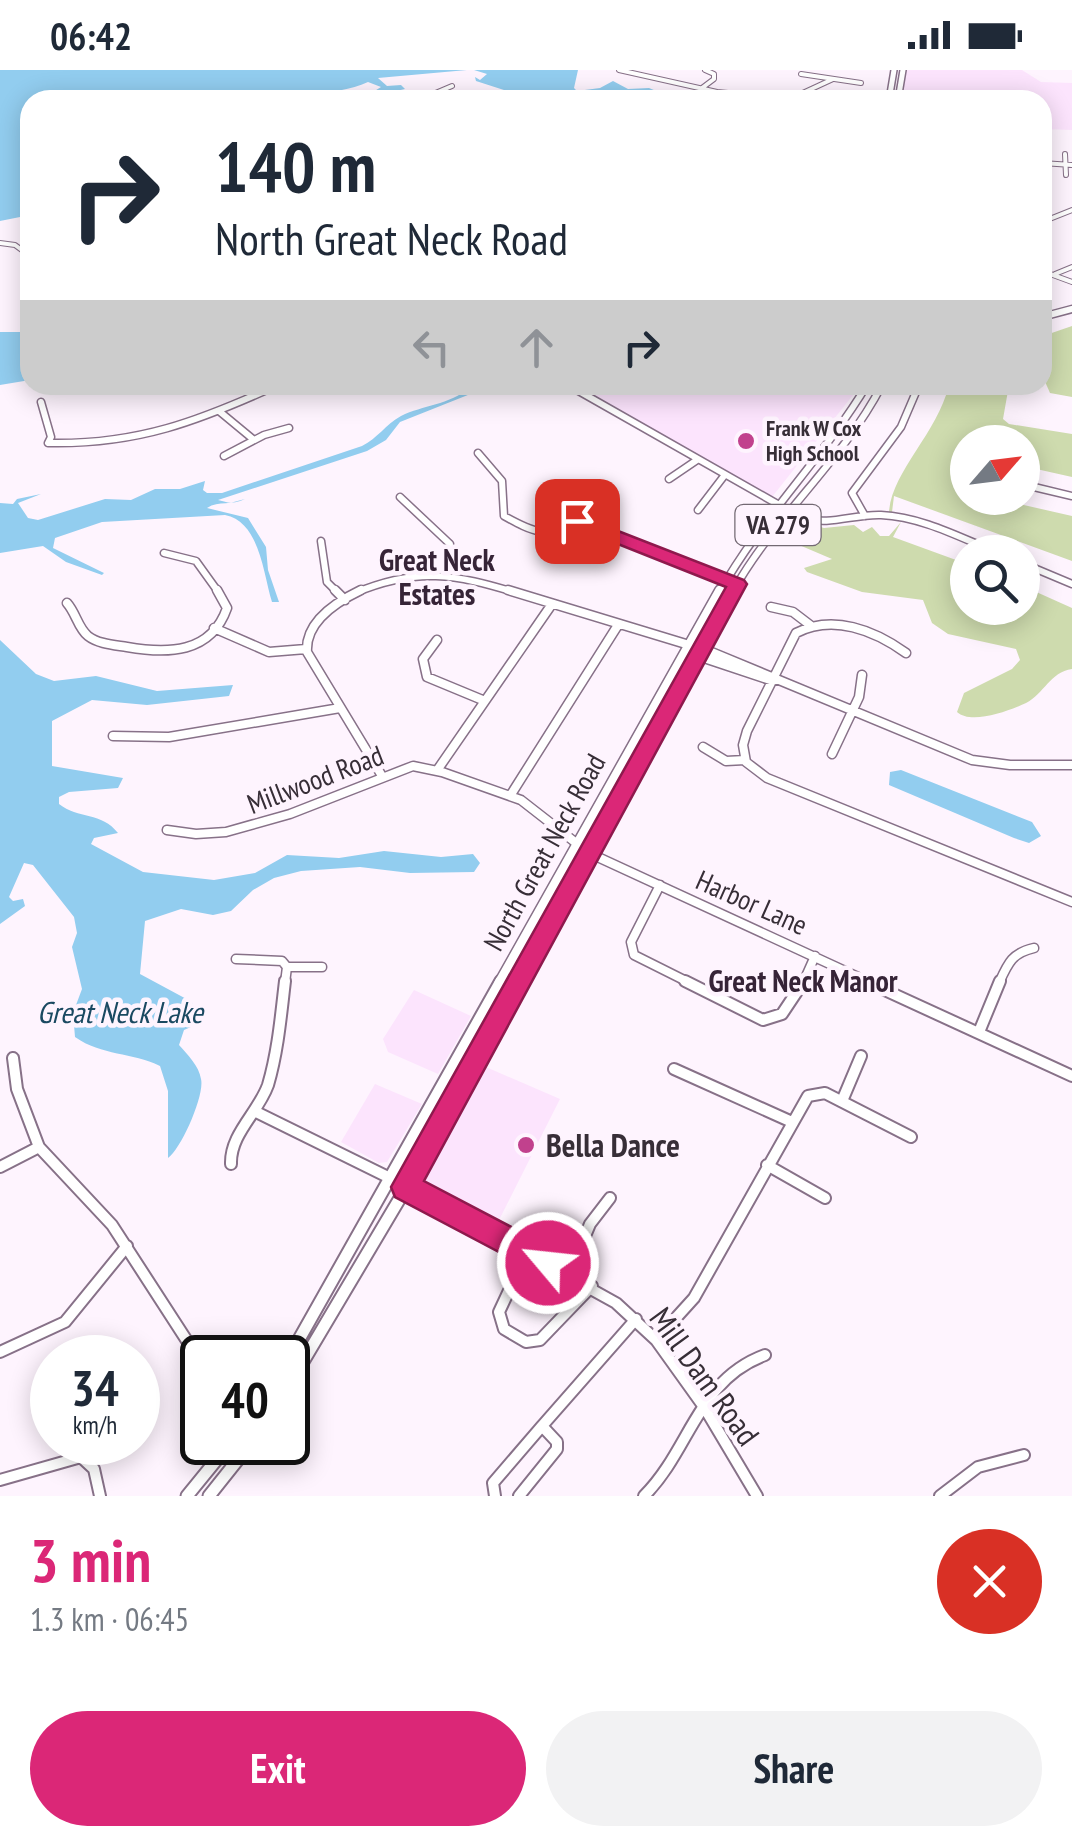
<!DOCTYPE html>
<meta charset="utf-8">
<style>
body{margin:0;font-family:"PT Sans Narrow",sans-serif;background:#f2f2f3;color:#1f2937;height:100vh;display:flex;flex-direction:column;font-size:38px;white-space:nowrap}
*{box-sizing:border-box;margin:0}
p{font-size:32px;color:#747a83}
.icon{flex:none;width:55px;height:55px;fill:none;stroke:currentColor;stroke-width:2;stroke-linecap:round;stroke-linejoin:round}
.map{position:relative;height:1426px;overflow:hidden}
.drawer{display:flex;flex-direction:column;background:#fff;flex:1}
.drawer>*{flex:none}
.banner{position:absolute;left:20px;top:20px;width:1032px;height:305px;border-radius:30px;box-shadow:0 5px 25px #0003;background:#fff;color:#1f2937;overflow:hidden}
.needle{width:65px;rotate:62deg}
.controls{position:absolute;left:950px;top:355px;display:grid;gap:20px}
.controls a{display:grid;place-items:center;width:90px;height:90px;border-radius:50%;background:#fff;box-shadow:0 5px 25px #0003;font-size:50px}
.speed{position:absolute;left:30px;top:1265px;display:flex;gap:20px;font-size:50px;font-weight:700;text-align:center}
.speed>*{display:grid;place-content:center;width:130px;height:130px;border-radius:50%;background:#fff;box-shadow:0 5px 25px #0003;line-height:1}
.speed small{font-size:25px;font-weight:400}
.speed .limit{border:5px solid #111;border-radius:15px;background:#fff;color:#111}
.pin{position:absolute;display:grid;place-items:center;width:85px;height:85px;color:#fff;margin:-42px;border-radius:20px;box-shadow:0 5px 15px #0006}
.me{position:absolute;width:110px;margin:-55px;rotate:298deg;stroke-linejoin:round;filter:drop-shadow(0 0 8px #0008)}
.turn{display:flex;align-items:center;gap:35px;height:210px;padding:0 30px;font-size:45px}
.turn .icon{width:130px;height:130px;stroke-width:2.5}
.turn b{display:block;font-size:70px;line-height:85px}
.lanes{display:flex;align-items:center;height:95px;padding:0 30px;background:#0003;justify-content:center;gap:50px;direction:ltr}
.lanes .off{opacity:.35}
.round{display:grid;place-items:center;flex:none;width:105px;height:105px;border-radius:52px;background:#f2f2f3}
.overview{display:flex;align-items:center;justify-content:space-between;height:170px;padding:0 30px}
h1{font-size:60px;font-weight:600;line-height:75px;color:#db2777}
.button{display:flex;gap:20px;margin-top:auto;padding:20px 30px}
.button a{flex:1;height:115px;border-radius:60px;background:#db2777;color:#fff;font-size:40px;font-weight:600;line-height:115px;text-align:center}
.button a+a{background:#f2f2f3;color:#1f2937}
.status{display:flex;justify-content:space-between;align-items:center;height:70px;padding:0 50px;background:#fff;direction:ltr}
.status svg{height:28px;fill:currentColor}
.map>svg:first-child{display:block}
.built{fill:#fce4fd}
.green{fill:#cedbae}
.water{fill:#92cdef}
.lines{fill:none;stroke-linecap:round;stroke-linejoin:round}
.minor-far3-casing{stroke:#877188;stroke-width:6}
.minor-far2-casing{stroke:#877188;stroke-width:9}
.minor-far1-casing{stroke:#877188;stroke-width:11}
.minor-casing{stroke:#877188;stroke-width:14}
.major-far3-casing{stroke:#877188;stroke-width:8}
.major-far2-casing{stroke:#877188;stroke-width:9}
.major-far1-casing{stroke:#877188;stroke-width:12}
.major-casing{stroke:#877188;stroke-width:15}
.minor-far3{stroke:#fff;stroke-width:4}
.minor-far2{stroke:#fff;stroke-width:6}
.minor-far1{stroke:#fff;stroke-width:8}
.minor{stroke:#fff;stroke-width:10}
.major-far3{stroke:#fff;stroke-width:5}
.major-far2{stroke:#fff;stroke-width:6}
.major-far1{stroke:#fff;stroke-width:9}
.major{stroke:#fff;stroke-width:11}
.route{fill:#db2777;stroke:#8e194d;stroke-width:2.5}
.poi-dot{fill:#c1418d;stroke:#fef4fe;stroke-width:4}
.labels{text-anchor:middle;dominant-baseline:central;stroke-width:9;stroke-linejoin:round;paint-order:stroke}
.far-poi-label{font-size:22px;font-weight:bold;fill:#372e37;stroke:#fef4fe;text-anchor:start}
.shield{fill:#fef4fe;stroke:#736973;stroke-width:2.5}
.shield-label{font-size:25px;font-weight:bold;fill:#372e37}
.street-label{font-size:28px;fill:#372e37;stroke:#fef4fe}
.neighbourhood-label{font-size:30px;font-weight:bold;fill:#362437;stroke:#fef4fe}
.water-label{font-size:30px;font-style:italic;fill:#1a4961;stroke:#fef4fe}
.near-poi-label{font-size:32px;font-weight:bold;fill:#372e37;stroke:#fef4fe;text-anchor:start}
.near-street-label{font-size:32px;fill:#372e37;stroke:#fef4fe}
</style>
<div class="status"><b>06:42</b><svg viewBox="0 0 49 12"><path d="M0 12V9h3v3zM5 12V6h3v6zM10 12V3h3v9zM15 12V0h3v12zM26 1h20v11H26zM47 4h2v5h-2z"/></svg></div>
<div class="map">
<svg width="1072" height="1426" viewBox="0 0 1072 1426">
<rect width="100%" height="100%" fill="#fef4fe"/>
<!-- built -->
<path class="built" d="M905 0H1022L1041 12 1072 13V60L1043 59 1042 30H902Z
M577 315H861L772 427Z
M414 920 471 946 438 1004 388 982 383 969Z
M486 997 560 1029 498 1152 422 1111Z
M375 1014 422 1034 387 1092 379 1093 341 1072Z"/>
<!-- green -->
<path class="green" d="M1072 256V327L1050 323 1043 307V266Z
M949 315H1009L1003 349 1009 354 1072 364V407L1023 396 1022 372H968V428H1008L1015 433 1072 446V491L894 426 892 442H889C892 401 937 364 949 315Z
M791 449 824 458 854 455 863 462 872 457 880 466H889L901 452 893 467 967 494 968 538H1022L1023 516 1072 538V599C1050 602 1044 624 1026 633 1009 641 971 655 957 642L964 623 1012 599 1020 590 1016 579 948 564 932 553 923 530 862 522 807 502 804 498 832 489 778 466Z"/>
<!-- water -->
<path class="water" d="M0 0H467L378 8 387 16 401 15 405 19 374 26 373 22 381 17 368 12C325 32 272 15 229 30H30V145L0 151Z
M474 0H578L574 18 577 21 600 18 613 11 628 19 649 18 661 23 622 30H479L507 21 476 11 475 7 480 10 487 4Z
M30 257V310L0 315V262H23Z
M465 315H493L400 352 386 370 367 381 218 430 230 433 245 429C232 436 219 430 207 438L248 448 266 477 268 500 279 532H272C263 503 260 452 225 445L102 452 55 468 53 478 104 503 102 505 66 492 43 476 0 483V433L13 434 17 429 41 424 18 433 28 448 38 450 105 429 131 430 155 419H180L205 411 203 420 207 423H222L362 376C378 368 385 355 401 346 423 335 449 335 469 318Z
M0 570 36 604 54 611 96 606 157 621 233 615 229 626 147 635 92 630 52 651V696L123 708 118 718 69 722 59 727V734C78 749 102 742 118 763L94 768 91 774 143 802 214 810 255 803 287 785 339 788 384 781 441 787 473 784 480 793 474 802 410 803 360 797 301 801 274 808 253 820 231 841 213 845 181 839 145 851 140 904 192 932 200 953 184 960 179 975C188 985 199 996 201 1009 205 1025 181 1079 168 1088V1021L160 996C132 982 102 986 75 967L73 943 82 919 72 877 77 863 74 847 33 795 24 793 9 827 13 831 23 829 25 836 0 854Z
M901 700 1032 752 1041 766 1029 773 1014 768 889 715 890 702Z"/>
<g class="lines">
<defs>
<path id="minor-far3" d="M619 0 717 22 806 30
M801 4 861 13
M702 18 714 9V4L705 0
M794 27 833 9
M419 30 452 16
M1065 84 1066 105
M1042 93 1072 95
M1042 152 1072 140
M0 173 15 175 30 186
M1042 201 1072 212
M1055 204 1072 197
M26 226 30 216"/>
<path id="minor-far2" d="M1042 247 1072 239
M320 315 342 318 361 315
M568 315 802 448C831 456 853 444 881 445 922 447 959 467 996 482
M900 315 919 319
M41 332 51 367 48 373C137 375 199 351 278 315
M219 341 254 370
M478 383 502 411 504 446C531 461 550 471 577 451
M224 386 264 365 289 358
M669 409 697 390
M1034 417 1072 426
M400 427 450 474 447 504
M698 440 724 406
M564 445 737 514
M865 446 852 423 901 357 919 315
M321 471 327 512 338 523
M164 483 196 491 219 523
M1022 493 1072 514
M355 523C417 497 455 504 517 523"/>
<path id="minor-far1" d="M335 520 345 530
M361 520C336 532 305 552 307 582L382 706
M508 520 709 581 972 690 1010 695H1072
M67 533C76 543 78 558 88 566 98 574 115 575 127 577 167 584 211 584 227 538L217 520
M771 537 793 542 810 555
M214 558 269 582 306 579
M437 570 423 589 427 607 485 631
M700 581 707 589 773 611
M906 583C874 560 833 544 796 563L747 661 743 675 746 692 767 708 1072 832
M113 666 169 667 340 638
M703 677 726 691 745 690
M832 684 859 627 862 605
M438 699 552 534
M510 726 618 555
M167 760 196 764 226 762 290 744 413 696 442 702 521 730 589 783 871 913
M660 815 631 872 634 885 690 913
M236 889 282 891 287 897H322
M285 913 287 897
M803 913 815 886
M999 913C1008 893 1012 883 1034 878"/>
<path id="minor" d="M685 911 763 950 782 944 804 911
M865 911 1072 1006
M979 962 1000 911
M13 988 17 1019 39 1077 112 1155 202 1294
M674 999 792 1052
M842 1031 861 986
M256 1042 392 1109 616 1233 656 1270 704 1337 757 1426
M231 1094C230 1064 258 1043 268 1015 278 981 281 945 285 911
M767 1095 825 1128
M0 1097 39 1077
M527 1182 499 1242 504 1259 526 1272 540 1270 592 1216
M569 1204 590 1154 610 1128
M656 1270 694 1228 808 1026 825 1023 911 1067
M0 1282 65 1252 127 1176
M542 1356 636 1249
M0 1410 81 1387 94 1399 100 1426
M495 1426 493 1413 542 1356 557 1372V1379L519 1426
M644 1426C691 1379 697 1310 765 1285
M940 1426 978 1397 1024 1385"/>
<path id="major-far3" d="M889 30 894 0
M898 30 903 0"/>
<path id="major-far2" d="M719 523C761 448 823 388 867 315
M732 523C774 447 842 392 882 315"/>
<path id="major-far1" d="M499 913 720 520
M520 913 733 520"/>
<path id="major" d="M288 1289 501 911
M288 1317 406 1118 521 911
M187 1426 231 1372
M209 1426 252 1372"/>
</defs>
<!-- minor-far3 casing -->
<use href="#minor-far3" class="minor-far3-casing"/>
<!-- minor-far2 casing -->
<use href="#minor-far2" class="minor-far2-casing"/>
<!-- minor-far1 casing -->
<use href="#minor-far1" class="minor-far1-casing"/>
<!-- minor casing -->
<use href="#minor" class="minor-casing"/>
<!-- major-far3 casing -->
<use href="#major-far3" class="major-far3-casing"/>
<!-- major-far2 casing -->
<use href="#major-far2" class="major-far2-casing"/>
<!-- major-far1 casing -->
<use href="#major-far1" class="major-far1-casing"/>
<!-- major casing -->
<use href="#major" class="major-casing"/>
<!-- minor-far3 -->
<use href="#minor-far3" class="minor-far3"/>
<!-- minor-far2 -->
<use href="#minor-far2" class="minor-far2"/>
<!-- minor-far1 -->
<use href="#minor-far1" class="minor-far1"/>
<!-- minor -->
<use href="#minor" class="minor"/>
<!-- major-far3 -->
<use href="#major-far3" class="major-far3"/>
<!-- major-far2 -->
<use href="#major-far2" class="major-far2"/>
<!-- major-far1 -->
<use href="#major-far1" class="major-far1"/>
<!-- major -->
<use href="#major" class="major"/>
</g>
<!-- route -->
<path class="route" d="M577 445 744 510 747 514 424 1111 559 1182 563 1193 559 1204 548 1208 395 1127 391 1117 726 517 570 455 568 451Z"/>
<!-- markers -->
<g class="poi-dot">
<circle cx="746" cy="371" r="10"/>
<circle cx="526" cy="1075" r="10"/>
</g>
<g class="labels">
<!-- far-poi labels -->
<g class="far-poi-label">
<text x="766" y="358">Frank W Cox<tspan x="766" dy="25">High School</tspan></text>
</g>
<!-- shield labels -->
<rect class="shield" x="735.5" y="435" width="85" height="40" rx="8"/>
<g class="shield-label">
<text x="778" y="455">VA 279</text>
</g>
<!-- street labels -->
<g class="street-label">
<text transform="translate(315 709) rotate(-21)">Millwood Road</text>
<text transform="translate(544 782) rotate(-61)">North Great Neck Road</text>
<text transform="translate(752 832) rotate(24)">Harbor Lane</text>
</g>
<!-- neighbourhood labels -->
<g class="neighbourhood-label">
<text x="437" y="489">Great Neck<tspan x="437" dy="34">Estates</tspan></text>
<text x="803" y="910">Great Neck Manor</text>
</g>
<!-- water labels -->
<g class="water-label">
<text x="120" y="941">Great Neck Lake</text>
</g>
<!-- near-poi labels -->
<g class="near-poi-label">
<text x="546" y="1075">Bella Dance</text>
</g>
<!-- near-street labels -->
<g class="near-street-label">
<text transform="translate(705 1306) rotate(54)">Mill Dam Road</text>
</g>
</g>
</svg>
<div class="controls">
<a><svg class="needle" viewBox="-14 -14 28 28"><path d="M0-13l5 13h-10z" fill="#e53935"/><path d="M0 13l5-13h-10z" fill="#747a83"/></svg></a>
<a><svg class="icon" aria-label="search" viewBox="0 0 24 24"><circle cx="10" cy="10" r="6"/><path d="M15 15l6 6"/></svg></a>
</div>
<div class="speed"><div>34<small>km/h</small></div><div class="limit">40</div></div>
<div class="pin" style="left:577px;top:451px;background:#d93025"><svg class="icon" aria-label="arrive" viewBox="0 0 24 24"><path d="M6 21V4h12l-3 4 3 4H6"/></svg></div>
<svg class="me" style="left:548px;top:1193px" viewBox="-20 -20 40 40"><circle r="17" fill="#db2777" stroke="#fff" stroke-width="3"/><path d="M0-11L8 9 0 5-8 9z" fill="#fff"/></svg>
<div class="banner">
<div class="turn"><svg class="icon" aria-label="right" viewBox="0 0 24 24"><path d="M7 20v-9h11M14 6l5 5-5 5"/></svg><div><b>140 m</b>North Great Neck Road</div></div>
<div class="lanes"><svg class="icon off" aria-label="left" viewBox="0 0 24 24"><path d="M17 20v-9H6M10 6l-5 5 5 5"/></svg><svg class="icon off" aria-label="ahead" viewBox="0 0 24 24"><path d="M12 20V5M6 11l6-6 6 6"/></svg><svg class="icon" aria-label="right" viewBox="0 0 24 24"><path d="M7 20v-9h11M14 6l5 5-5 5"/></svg></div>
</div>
</div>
<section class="drawer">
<div class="overview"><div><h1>3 min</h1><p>1.3 km · 06:45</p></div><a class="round" style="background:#d93025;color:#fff"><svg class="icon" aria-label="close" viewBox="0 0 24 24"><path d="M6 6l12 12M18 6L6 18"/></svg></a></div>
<div class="button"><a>Exit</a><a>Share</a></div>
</section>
